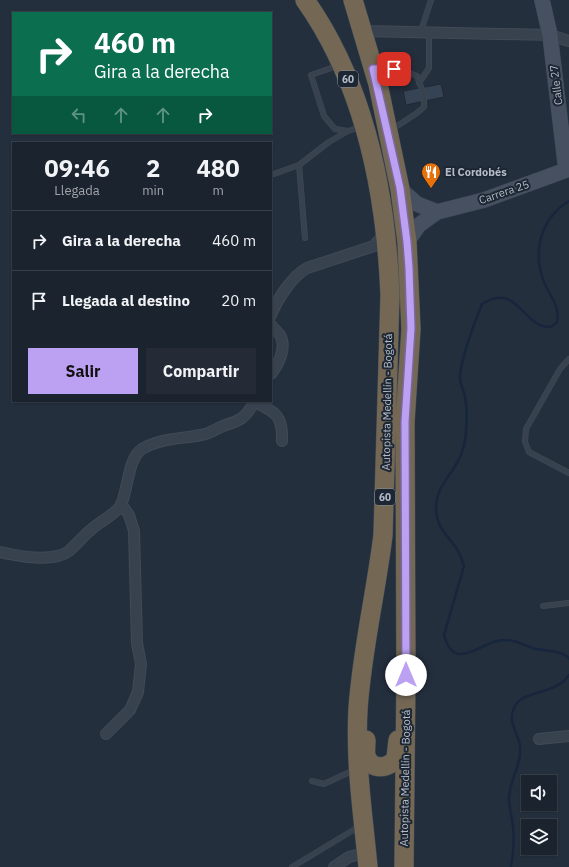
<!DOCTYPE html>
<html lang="es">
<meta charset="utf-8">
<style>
body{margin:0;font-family:"IBM Plex Sans",sans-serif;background:#242b36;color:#f1f3f6;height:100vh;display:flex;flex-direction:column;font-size:15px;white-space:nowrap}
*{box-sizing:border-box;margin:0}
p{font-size:13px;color:#a0a4aa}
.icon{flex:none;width:22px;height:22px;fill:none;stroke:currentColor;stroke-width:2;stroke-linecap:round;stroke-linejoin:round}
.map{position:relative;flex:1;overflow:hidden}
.side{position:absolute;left:12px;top:142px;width:260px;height:260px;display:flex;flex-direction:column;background:#1b232e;border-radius:0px;box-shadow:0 1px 3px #0004,0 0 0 1px #39404a}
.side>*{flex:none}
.top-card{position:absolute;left:12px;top:12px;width:260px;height:122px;border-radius:0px;box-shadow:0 1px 3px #0004,0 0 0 1px #39404a;background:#0b6e4f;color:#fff;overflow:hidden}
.controls{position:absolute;left:521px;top:775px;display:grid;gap:8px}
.controls a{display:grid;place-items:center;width:36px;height:36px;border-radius:0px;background:#1b232e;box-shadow:0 1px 3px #0004,0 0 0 1px #39404a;font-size:20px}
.pin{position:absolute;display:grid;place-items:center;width:34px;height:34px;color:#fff;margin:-17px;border-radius:8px;box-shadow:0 2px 6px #0006}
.me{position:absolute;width:44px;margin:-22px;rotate:0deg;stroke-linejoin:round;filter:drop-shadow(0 0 3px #0008)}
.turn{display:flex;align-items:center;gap:14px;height:84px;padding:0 16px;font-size:18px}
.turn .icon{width:52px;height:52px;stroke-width:2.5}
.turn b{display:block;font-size:28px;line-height:34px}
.lanes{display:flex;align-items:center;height:38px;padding:0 16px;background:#0003;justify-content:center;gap:20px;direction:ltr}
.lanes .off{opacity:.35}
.eta{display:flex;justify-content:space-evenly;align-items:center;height:68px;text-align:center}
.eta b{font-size:24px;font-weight:700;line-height:28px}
.primary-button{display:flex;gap:8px;margin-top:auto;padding:8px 16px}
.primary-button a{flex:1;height:46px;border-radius:0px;background:#bca0f2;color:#111;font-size:16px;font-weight:700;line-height:46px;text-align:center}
.primary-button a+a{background:#242b36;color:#f1f3f6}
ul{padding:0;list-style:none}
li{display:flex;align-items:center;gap:12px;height:60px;padding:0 16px;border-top:1px solid #39404a}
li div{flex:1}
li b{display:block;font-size:15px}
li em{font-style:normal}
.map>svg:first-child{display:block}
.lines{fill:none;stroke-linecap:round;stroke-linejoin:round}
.stream{stroke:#17263c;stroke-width:2.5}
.building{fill:#364354;stroke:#1f2835}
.lane-casing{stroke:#414a57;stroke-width:6}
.street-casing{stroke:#414a57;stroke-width:12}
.secondary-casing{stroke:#414a57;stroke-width:16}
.highway-casing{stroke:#434c59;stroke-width:20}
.lane{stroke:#38414e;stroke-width:5}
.street{stroke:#38414e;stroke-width:10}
.secondary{stroke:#465061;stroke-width:15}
.highway{stroke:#746855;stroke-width:19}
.route-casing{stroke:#7a689d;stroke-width:10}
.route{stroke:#bca0f2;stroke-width:7}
.labels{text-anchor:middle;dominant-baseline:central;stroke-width:4;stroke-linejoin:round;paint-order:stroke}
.shield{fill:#1d2633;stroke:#878f9c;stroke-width:1}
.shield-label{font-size:10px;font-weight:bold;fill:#b4bcc9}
.street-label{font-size:11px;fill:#b4bcc9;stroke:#1d2633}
.poi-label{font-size:11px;font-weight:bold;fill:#b4bcc9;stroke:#1d2633;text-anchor:start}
</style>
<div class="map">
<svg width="569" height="867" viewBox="0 0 569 867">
<rect width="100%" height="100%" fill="#242f3e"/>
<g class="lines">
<!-- stream -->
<path class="stream" d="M569 201C540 219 532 252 544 282 550 296 560 306 557 322L551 327C522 328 518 281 482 304 475 321 459 363 460 380 461 386 464 391 465 397 468 411 467 439 462 452 455 474 436 483 436 509 437 528 447 535 457 549 460 554 462 560 464 566L444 635C455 676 482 638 507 640 517 640 526 647 536 649 548 651 558 650 568 657L569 659
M511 867C514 850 515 836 512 819 511 813 509 806 509 801 508 782 522 765 520 747 519 733 506 722 515 706 523 690 556 695 569 675"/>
</g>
<!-- building -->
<path class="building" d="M441 84 444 97 406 105 403 91Z"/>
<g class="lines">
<defs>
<path id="lane" d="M421 31 431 0
M337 66 311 75 324 116 335 129 348 131
M376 69 402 70 417 76 424 95V107L417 113 391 130
M419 83 429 68V31
M299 165 305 238
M271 175 299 165 329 142 348 131 361 127
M569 359 560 369 526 429 525 442 529 452 569 473
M543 606 569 603
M312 781 324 784 354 770
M292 867 360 826"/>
<path id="street" d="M363 31 550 35 569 41
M271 315C277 300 292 276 307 268L374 246 385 233
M271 325C273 328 277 331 280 335 287 347 279 364 271 374
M255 402C276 412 283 416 282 441
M0 552C18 556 53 563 69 551 77 544 84 535 93 528 102 520 115 515 121 505 128 490 128 458 142 449 160 438 181 439 201 435 209 434 216 429 223 426 242 420 245 418 255 401
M106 734 130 710 138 692 141 664 137 643 134 531 129 515 121 504
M539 739 569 736
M334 867 349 857 357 855"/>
<path id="secondary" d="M542 0 550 35 566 170
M400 189 417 204 437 212
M407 242 419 225 437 212 484 200 569 169"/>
<path id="highway" d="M305 0C365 85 386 192 390 295L383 535C376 593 362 650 358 709 355 762 363 815 368 867
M353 0 378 84 400 189 407 242 411 329 405 422 406 675 404 867
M366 740C366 745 365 751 366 756 371 771 389 769 396 758L398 740"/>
</defs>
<!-- lane casing -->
<use href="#lane" class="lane-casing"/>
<!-- street casing -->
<use href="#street" class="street-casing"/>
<!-- secondary casing -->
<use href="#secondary" class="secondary-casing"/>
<!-- highway casing -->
<use href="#highway" class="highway-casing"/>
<!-- lane -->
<use href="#lane" class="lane"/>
<!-- street -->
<use href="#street" class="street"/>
<!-- secondary -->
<use href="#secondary" class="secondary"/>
<!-- highway -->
<use href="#highway" class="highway"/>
</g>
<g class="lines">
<defs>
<path id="route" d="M394 69H373L400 188 407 242 409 268 411 328 405 422 406 675"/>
</defs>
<!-- route casing -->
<use href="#route" class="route-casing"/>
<!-- route -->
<use href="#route" class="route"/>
</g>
<!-- icons -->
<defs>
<symbol id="restaurant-pin" viewBox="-11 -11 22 30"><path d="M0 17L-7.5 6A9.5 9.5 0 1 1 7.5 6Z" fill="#e8710a" stroke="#1d2633"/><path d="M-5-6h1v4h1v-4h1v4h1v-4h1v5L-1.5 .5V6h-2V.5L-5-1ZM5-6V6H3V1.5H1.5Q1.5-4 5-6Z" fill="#fff"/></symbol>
</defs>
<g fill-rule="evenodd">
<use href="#restaurant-pin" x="420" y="161" width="22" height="30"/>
</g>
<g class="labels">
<!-- shield labels -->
<g class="shield">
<rect x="338" y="71" width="20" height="16" rx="3"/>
<rect x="375" y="489" width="20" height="16" rx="3"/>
</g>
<g class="shield-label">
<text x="348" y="79">60</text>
<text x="385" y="497">60</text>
</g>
<!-- street labels -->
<g class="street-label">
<text transform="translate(556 85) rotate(-97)">Calle 27</text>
<text transform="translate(504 192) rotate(-19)">Carrera 25</text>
<text transform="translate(387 402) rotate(-89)">Autopista Medellín - Bogotá</text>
<text transform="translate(405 778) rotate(-89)">Autopista Medellín - Bogotá</text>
</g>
<!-- poi labels -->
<g class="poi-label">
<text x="445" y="172">El Cordobés</text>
</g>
</g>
</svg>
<div class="controls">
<a><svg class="icon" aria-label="sound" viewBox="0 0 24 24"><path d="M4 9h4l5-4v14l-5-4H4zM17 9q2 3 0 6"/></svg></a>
<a><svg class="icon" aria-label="layers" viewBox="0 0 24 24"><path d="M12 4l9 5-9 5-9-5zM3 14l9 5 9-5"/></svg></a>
</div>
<div class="pin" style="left:394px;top:69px;background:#d93025"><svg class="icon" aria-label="arrive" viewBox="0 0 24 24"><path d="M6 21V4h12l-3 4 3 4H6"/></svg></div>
<svg class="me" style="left:406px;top:675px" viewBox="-20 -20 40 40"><circle r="19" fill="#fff"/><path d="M0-13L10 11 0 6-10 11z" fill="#bca0f2"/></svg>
<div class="top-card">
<div class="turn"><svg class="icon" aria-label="right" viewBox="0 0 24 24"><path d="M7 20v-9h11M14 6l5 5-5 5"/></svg><div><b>460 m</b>Gira a la derecha</div></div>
<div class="lanes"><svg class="icon off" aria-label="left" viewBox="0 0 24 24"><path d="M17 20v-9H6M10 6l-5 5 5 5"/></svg><svg class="icon off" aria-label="ahead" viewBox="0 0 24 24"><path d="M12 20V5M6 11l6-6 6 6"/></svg><svg class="icon off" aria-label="ahead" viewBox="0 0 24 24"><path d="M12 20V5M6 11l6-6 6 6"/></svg><svg class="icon" aria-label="right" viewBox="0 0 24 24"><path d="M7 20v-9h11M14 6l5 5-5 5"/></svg></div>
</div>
<section class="side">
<div class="eta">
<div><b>09:46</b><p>Llegada</p></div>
<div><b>2</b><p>min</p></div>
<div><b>480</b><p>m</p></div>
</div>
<ul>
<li><svg class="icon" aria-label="right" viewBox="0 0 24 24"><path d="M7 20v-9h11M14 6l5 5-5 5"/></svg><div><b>Gira a la derecha</b></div><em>460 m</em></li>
<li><svg class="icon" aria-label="arrive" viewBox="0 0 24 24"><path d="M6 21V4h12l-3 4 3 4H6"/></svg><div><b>Llegada al destino</b></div><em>20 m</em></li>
</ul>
<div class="primary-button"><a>Salir</a><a>Compartir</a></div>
</section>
</div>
